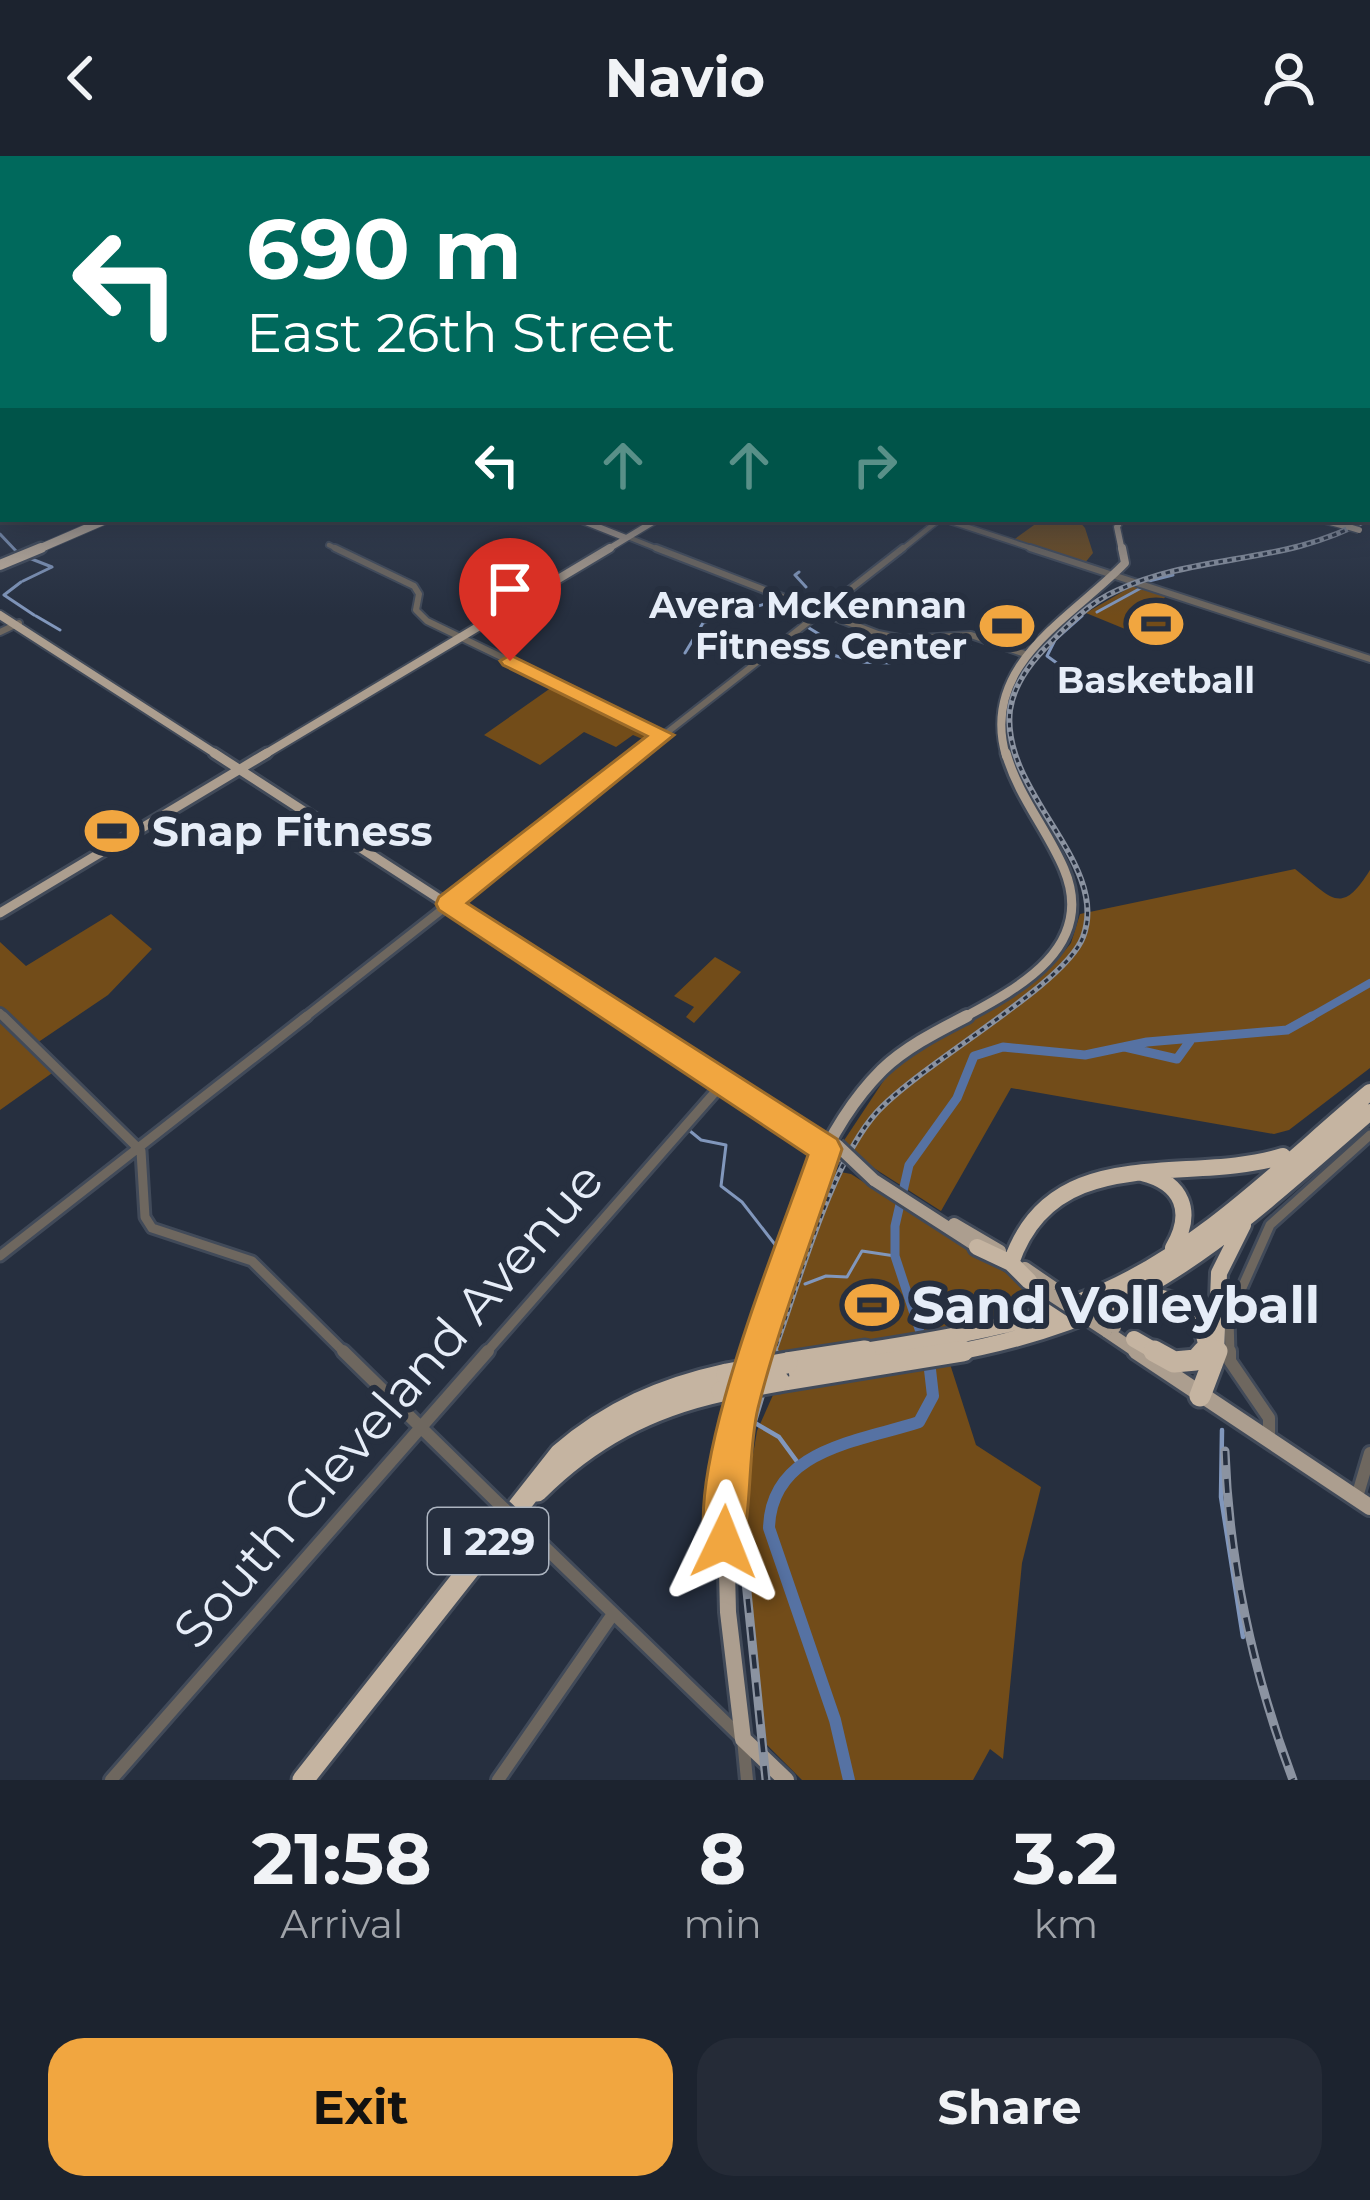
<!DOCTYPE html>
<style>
body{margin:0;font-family:Montserrat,sans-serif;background:#252b37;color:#f1f3f6;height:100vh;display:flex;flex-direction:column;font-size:45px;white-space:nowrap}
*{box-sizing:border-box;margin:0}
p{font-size:39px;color:#a0a4aa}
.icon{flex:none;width:66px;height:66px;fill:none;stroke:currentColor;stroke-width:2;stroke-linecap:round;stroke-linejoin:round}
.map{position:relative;height:1624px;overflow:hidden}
.details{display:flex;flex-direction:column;background:#1c232f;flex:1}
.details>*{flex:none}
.banner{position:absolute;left:0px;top:0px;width:1371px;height:366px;box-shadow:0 6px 30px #0003,0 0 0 3px #3a404b;background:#00695c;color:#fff;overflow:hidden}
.pin{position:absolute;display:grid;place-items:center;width:102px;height:102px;color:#fff;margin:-123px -51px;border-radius:50% 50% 50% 0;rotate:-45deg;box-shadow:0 0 12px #0007}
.pin .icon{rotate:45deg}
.me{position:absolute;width:132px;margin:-66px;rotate:2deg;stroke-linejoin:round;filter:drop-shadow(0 0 9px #0008)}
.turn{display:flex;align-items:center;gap:42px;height:252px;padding:0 48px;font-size:54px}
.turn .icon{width:156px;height:156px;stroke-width:2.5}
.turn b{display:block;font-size:84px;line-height:102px}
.lanes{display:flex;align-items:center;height:114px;padding:0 48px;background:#0003;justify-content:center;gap:60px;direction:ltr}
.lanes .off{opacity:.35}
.eta{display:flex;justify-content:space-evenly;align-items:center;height:204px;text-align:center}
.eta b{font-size:72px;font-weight:700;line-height:84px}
.cta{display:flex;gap:24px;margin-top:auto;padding:24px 48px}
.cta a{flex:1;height:138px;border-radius:36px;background:#f1a640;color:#111;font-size:48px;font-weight:700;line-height:138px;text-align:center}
.cta a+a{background:#252b37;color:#f1f3f6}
header{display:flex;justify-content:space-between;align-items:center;height:156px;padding:0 48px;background:#1c232f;font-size:54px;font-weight:700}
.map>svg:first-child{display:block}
.green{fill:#724c19}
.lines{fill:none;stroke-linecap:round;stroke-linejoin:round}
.stream-far1{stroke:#8197bc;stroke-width:3}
.stream{stroke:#8197bc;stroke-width:4.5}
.river-far2{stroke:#5672a3;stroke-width:8}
.river-far1{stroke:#5672a3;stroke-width:9}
.river{stroke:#5672a3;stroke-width:12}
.minor-far4-casing{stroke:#414a59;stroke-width:8}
.minor-far3-casing{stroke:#414a59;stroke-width:10}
.minor-far2-casing{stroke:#414a59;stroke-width:14}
.minor-far1-casing{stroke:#414a59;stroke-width:15}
.minor-casing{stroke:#414a59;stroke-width:18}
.major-far4-casing{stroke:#414a59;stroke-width:9}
.major-far3-casing{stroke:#414a59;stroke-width:12}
.major-far2-casing{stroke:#414a59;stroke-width:15}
.major-far1-casing{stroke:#414a59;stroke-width:18}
.major-casing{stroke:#414a59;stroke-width:22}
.highway-far3-casing{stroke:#414a59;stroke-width:10}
.highway-far2-casing{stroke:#414a59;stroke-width:15}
.highway-far1-casing{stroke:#414a59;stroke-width:22}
.highway-casing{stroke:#414a59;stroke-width:27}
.minor-far4{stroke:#6e675f;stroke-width:4.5}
.minor-far3{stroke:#6e675f;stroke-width:6}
.minor-far2{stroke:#6e675f;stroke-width:8}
.minor-far1{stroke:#6e675f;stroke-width:9}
.minor{stroke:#6e675f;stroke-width:12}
.major-far4{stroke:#ac9e8f;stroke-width:6}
.major-far3{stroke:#ac9e8f;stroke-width:8}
.major-far2{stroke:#ac9e8f;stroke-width:9}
.major-far1{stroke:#ac9e8f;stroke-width:12}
.major{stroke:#ac9e8f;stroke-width:16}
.highway-far3{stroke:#c5b4a1;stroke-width:8}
.highway-far2{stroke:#c5b4a1;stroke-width:10}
.highway-far1{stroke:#c5b4a1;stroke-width:16}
.highway{stroke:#c5b4a1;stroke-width:21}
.rail-far1-casing{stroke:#8b93a1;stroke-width:6}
.rail-casing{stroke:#8b93a1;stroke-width:9}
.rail-far1{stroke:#262f3f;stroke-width:3;stroke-dasharray:4.5;stroke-linecap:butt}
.rail{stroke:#262f3f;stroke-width:4.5;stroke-dasharray:14;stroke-linecap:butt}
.minor-bridge-casing{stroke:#414a59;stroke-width:18;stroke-linecap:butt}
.major-bridge-far1-casing{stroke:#414a59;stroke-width:9;stroke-linecap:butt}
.major-bridge-casing{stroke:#414a59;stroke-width:18;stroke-linecap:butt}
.highway-bridge-casing{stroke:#414a59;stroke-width:27;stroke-linecap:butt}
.minor-bridge{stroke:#6e675f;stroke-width:12}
.major-bridge-far1{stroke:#ac9e8f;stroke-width:6}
.major-bridge{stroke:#ac9e8f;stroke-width:12}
.highway-bridge{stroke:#c5b4a1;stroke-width:21}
.route{fill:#f1a640;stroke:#9d6c2a;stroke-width:3}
.labels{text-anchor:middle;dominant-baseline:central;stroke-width:12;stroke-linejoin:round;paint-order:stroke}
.far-poi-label{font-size:36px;font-weight:bold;fill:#e6edf8;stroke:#262f3f;text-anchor:end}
.shield{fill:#262f3f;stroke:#acb4c0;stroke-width:3}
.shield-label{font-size:39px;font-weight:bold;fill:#e6edf8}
.poi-label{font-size:42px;font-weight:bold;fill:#e6edf8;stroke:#262f3f;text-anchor:start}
.near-poi-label{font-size:51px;font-weight:bold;fill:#e6edf8;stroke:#262f3f;text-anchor:start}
.near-street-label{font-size:51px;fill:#e6edf8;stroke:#262f3f}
</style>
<header><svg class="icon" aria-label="back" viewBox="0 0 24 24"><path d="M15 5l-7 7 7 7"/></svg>Navio<svg class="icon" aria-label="person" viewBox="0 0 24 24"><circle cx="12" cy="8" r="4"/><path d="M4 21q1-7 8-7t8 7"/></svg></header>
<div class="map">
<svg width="1370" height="1624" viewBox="0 0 1370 1624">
<rect width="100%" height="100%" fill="#262f3f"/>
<!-- green -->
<path class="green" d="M1077 363 1085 372 1093 397 1084 408 1012 385 1041 364Z
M1134 429 1166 440 1157 451 1176 457 1150 489 1141 491 1125 473 1086 457Z
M555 529 663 579 652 587 633 579 616 591 584 576 540 609 484 579Z
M1295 713C1332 742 1341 761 1370 714V912L1289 974 1274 978 1011 932 941 1055 844 993 843 986 890 915 1054 808 1071 787 1080 758Z
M111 758 152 793 108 839 34 889 55 915 0 954V786L26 810Z
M715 801 741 816 694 867 686 861 694 851 674 840Z
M835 1015 851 1018 1050 1145 980 1166 767 1207 789 1124Z
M950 1208 976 1289 1041 1331 1022 1407 1003 1603 990 1593 973 1624H802L767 1589 748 1448 747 1334 757 1275 773 1239Z"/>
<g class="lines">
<!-- stream-far1 -->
<path class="stream-far1" d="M0 378 17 396
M799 416 795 419 806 431
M23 425 52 411 29 402
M21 426 4 439 34 459
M1145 426 1173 419
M1097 456 1141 432
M36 460 60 474
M1082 460 1055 484 1047 500 1093 533 1120 539
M809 472 827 483 833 499 856 506 891 507 970 489
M685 497 703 467 768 447
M690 975 701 984 726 989 721 1030 742 1046 780 1095
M792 1109 797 1121
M805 1128 826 1120 847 1121 862 1095 895 1100"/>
<!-- stream -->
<path class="stream" d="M755 1267 779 1281 801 1311
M1222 1274 1221 1341 1243 1481"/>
<!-- river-far2 -->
<path class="river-far2" d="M1307 863 1370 827"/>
<!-- river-far1 -->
<path class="river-far1" d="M1125 891 1177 903 1190 885
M923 1185 895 1100V1070L909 1009 957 942 974 900 1003 891 1085 899 1147 886 1287 874 1312 860"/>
<!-- river -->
<path class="river" d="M849 1624 835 1564 769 1372C771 1293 858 1286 919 1266L933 1240 929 1205"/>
<defs>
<path id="minor-far4" d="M943 363 1040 395
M628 381 663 395
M329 389 341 395
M900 395 940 363"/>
<path id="minor-far3" d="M335 392 414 430 419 438 416 454 427 465 663 579
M656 392 878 478 904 483 971 479 1025 498
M1030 392 1370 503
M0 476 19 467
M637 600 903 392"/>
<path id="minor-far2" d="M0 857 6 863
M303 863 641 597"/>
<path id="minor-far1" d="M3 860 141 995 145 1061 152 1072 252 1105 346 1198
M0 1100 307 860
M485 1198 723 927
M1230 1198 1229 1161 1270 1069 1370 979"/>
<path id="minor" d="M343 1195 499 1348
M1230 1195V1205L1269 1262V1285
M1357 1341 1370 1297
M525 1372 743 1583 747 1624
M111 1624 488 1195
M498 1624 613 1458"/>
<path id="major-far4" d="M578 363 626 382
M1121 363 1117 371 1122 395
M1319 363 1349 371
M605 395 658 363"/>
<path id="major-far3" d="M0 459 219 600
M262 600 610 392
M1006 600C979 508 1072 462 1125 407L1122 392"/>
<path id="major-far2" d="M214 597 625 863
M0 757 267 597
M961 863C1019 832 1097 791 1064 713 1047 673 1018 640 1006 597"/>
<path id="major-far1" d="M621 860 838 1000
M874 1024 978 1091
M954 1068 1000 1095
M1025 1112 1060 1136
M1106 1175 1140 1198
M756 1198C786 1101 807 989 882 914 906 891 938 875 967 860"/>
<path id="major" d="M1136 1195 1370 1351
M752 1211 757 1195
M747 1229 725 1333 728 1456 743 1583 786 1624"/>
<path id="highway-far3" d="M34 395 108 363"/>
<path id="highway-far2" d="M0 409 41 392"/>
<path id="highway-far1" d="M1142 1017C1183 1027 1194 1056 1173 1092
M977 1091 1011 1107 1029 1125
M1011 1107C1053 983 1187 1030 1283 1000
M1140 1142C1178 1137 1205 1158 1207 1198
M1134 1183 1160 1198
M845 1198C933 1184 1023 1172 1105 1135 1206 1090 1286 1006 1370 936
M947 1198C1147 1162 1223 1083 1370 956
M1201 1198 1205 1193
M1216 1198 1219 1117 1243 1069"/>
<path id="highway" d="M1154 1195 1174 1206 1196 1204 1204 1195
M1207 1195V1204
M787 1207 865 1195
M779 1225 963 1195
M1200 1240 1217 1195
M537 1335C590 1282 649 1251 722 1235
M303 1624 560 1298C610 1255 663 1232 727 1218"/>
</defs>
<!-- minor-far4 casing -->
<use href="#minor-far4" class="minor-far4-casing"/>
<!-- minor-far3 casing -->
<use href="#minor-far3" class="minor-far3-casing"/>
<!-- minor-far2 casing -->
<use href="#minor-far2" class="minor-far2-casing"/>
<!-- minor-far1 casing -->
<use href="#minor-far1" class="minor-far1-casing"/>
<!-- minor casing -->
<use href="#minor" class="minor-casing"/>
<!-- major-far4 casing -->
<use href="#major-far4" class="major-far4-casing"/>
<!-- major-far3 casing -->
<use href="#major-far3" class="major-far3-casing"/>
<!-- major-far2 casing -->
<use href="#major-far2" class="major-far2-casing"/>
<!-- major-far1 casing -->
<use href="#major-far1" class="major-far1-casing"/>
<!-- major casing -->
<use href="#major" class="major-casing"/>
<!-- highway-far3 casing -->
<use href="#highway-far3" class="highway-far3-casing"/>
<!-- highway-far2 casing -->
<use href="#highway-far2" class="highway-far2-casing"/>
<!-- highway-far1 casing -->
<use href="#highway-far1" class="highway-far1-casing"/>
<!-- highway casing -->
<use href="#highway" class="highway-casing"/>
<!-- minor-far4 -->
<use href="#minor-far4" class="minor-far4"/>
<!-- minor-far3 -->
<use href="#minor-far3" class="minor-far3"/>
<!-- minor-far2 -->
<use href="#minor-far2" class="minor-far2"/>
<!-- minor-far1 -->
<use href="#minor-far1" class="minor-far1"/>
<!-- minor -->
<use href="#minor" class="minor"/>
<!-- major-far4 -->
<use href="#major-far4" class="major-far4"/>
<!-- major-far3 -->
<use href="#major-far3" class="major-far3"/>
<!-- major-far2 -->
<use href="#major-far2" class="major-far2"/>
<!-- major-far1 -->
<use href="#major-far1" class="major-far1"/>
<!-- major -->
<use href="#major" class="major"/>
<!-- highway-far3 -->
<use href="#highway-far3" class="highway-far3"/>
<!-- highway-far2 -->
<use href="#highway-far2" class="highway-far2"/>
<!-- highway-far1 -->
<use href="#highway-far1" class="highway-far1"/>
<!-- highway -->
<use href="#highway" class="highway"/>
<defs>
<path id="rail-far1" d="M773 1198C798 1130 830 1008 877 956 922 907 1065 829 1083 781 1111 707 1000 636 1010 554 1014 527 1033 503 1052 485 1071 466 1091 446 1116 435 1199 396 1284 410 1368 363"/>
<path id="rail" d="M1225 1295C1229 1409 1253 1517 1293 1624
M766 1624 740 1366 749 1277 774 1195"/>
</defs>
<!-- rail-far1 casing -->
<use href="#rail-far1" class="rail-far1-casing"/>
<!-- rail casing -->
<use href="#rail" class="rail-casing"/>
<!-- rail-far1 -->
<use href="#rail-far1" class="rail-far1"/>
<!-- rail -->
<use href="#rail" class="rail"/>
<defs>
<path id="minor-bridge" d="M499 1348 525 1372"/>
<path id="major-bridge-far1" d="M1349 371 1359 374"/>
<path id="major-bridge" d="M837 989 874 1024
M1060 1136 1115 1171
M1051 1139 1106 1175"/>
<path id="highway-bridge" d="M727 1218 787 1207
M722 1235 779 1225"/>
</defs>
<!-- minor-bridge casing -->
<use href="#minor-bridge" class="minor-bridge-casing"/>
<!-- major-bridge-far1 casing -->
<use href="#major-bridge-far1" class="major-bridge-far1-casing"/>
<!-- major-bridge casing -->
<use href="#major-bridge" class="major-bridge-casing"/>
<!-- highway-bridge casing -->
<use href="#highway-bridge" class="highway-bridge-casing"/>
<!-- minor-bridge -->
<use href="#minor-bridge" class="minor-bridge"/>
<!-- major-bridge-far1 -->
<use href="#major-bridge-far1" class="major-bridge-far1"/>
<!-- major-bridge -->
<use href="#major-bridge" class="major-bridge"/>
<!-- highway-bridge -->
<use href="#highway-bridge" class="highway-bridge"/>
</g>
<!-- sky -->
<linearGradient id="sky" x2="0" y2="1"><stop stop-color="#151a23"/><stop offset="0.5" stop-color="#414d63"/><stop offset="1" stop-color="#414d63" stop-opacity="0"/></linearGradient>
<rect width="1370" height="460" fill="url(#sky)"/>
<!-- route -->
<path class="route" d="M510 499 674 579 467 747 837 983 842 993C814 1079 780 1165 758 1252 747 1297 753 1365 738 1400L724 1406 709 1400C678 1326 780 1081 808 999L439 754 436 748 439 741 647 580 503 509 500 505Z"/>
<!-- icons -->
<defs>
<symbol id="stadium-bare" viewBox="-9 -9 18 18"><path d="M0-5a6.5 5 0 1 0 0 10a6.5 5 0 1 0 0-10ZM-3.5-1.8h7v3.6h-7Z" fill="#f1a640" stroke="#262f3f" stroke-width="2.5" paint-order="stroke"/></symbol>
</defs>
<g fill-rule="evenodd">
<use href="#stadium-bare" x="1118" y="430" width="76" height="76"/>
<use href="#stadium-bare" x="969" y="432" width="76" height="76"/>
<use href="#stadium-bare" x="74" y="637" width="76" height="76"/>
<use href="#stadium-bare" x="834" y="1111" width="76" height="76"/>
</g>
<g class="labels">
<!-- far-poi labels -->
<g class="far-poi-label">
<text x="967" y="449">Avera McKennan<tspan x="967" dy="41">Fitness Center</tspan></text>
<text x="1156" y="524" text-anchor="middle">Basketball</text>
</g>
<!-- shield labels -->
<rect class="shield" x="428" y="1352" width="120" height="66" rx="9"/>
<g class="shield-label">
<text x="488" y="1385">I 229</text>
</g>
<!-- poi labels -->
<g class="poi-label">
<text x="152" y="675">Snap Fitness</text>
</g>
<!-- near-poi labels -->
<g class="near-poi-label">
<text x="912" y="1149">Sand Volleyball</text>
</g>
<!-- near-street labels -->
<g class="near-street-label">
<text transform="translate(388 1249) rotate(-49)">South Cleveland Avenue</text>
</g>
</g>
</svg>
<div class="pin" style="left:510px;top:505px;background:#d93025"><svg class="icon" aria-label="arrive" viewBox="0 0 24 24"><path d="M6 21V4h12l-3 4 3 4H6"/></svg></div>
<svg class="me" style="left:724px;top:1386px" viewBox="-20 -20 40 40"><path d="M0-17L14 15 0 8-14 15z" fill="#f1a640" stroke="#fff" stroke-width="4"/></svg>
<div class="banner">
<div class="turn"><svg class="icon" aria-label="left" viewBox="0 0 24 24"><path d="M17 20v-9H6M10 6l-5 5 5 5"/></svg><div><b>690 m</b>East 26th Street</div></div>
<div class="lanes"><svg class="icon" aria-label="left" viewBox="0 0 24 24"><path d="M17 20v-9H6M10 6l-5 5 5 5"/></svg><svg class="icon off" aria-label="ahead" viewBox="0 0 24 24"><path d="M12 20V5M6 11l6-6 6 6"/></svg><svg class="icon off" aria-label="ahead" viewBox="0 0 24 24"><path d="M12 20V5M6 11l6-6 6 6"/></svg><svg class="icon off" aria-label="right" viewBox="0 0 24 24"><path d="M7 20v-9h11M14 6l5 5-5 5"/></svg></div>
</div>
</div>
<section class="details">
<div class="eta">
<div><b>21:58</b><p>Arrival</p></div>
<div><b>8</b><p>min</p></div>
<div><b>3.2</b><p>km</p></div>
</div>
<div class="cta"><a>Exit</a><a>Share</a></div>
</section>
